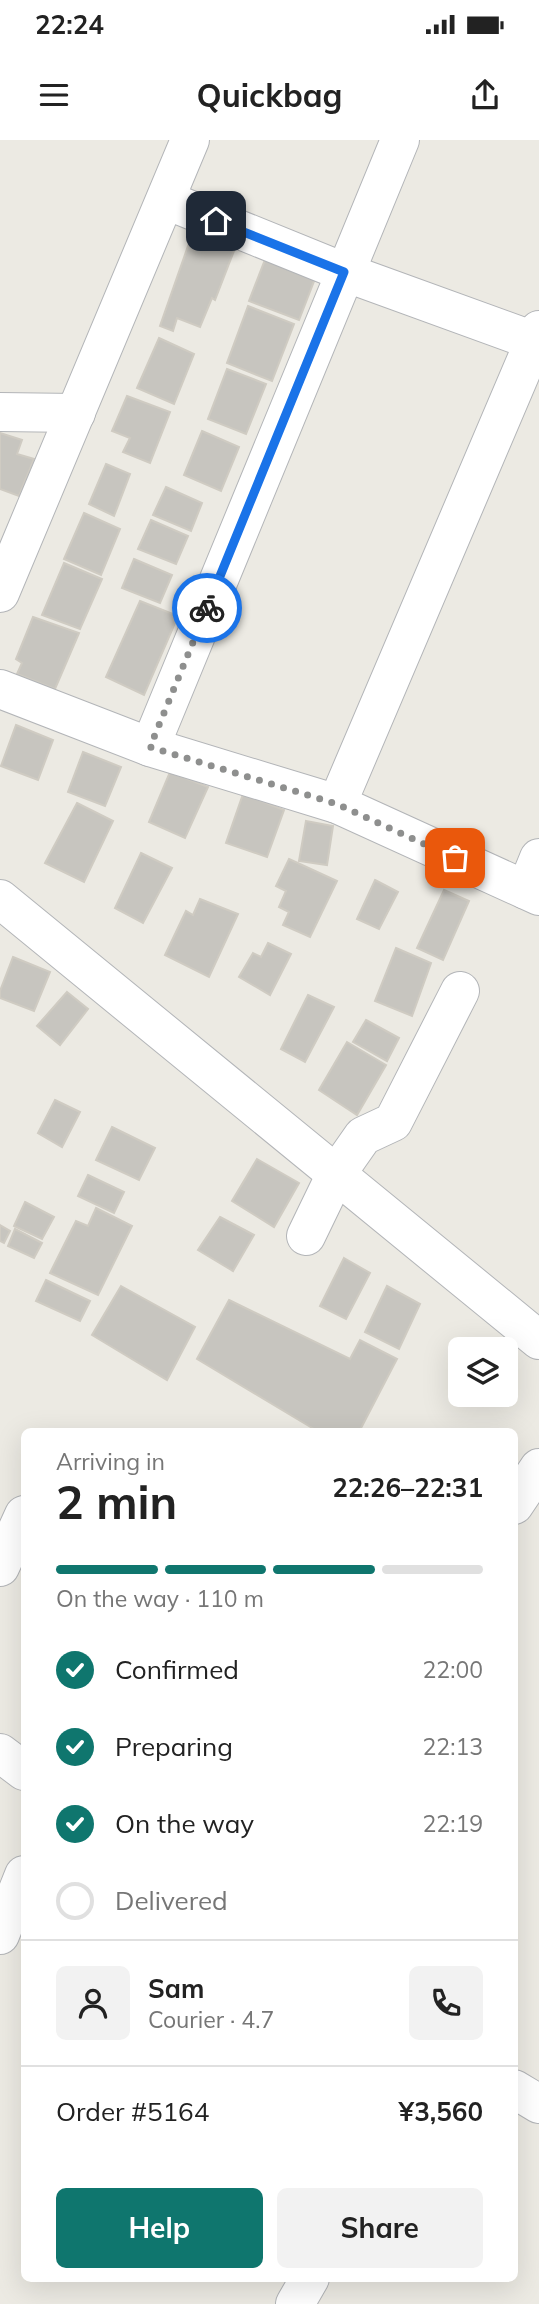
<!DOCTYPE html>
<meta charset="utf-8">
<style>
:root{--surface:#fff;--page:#f2f2f2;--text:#222;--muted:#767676;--line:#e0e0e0;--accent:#0f766e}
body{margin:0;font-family:Mulish,sans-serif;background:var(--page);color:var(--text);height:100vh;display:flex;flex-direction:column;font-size:26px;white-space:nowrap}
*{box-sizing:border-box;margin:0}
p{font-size:23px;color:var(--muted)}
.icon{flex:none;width:38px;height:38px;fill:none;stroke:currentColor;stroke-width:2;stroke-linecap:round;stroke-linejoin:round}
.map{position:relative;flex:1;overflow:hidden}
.drawer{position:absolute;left:21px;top:1288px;width:497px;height:854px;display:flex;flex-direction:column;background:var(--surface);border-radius:10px;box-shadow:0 7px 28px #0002}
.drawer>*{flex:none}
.buttons{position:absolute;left:448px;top:1197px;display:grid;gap:14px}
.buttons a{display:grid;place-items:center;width:70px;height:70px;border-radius:10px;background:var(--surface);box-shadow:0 7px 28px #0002;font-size:35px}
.pin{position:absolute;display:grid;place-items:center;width:60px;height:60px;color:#fff;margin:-30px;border-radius:14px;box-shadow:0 4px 10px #0006}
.courier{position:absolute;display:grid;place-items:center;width:70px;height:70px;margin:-35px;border:5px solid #1a73e8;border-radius:50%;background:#fff;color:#222;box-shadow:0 2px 9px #0007}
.summary em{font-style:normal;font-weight:700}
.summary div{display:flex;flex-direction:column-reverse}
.summary{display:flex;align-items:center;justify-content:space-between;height:119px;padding:0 35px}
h1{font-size:46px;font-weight:700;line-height:52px}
.bar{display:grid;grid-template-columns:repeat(4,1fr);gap:10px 7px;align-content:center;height:84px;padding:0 35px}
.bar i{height:9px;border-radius:5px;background:var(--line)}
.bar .on{background:var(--accent)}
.bar p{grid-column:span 4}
.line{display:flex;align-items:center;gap:18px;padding:0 35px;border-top:2px solid var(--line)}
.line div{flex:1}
.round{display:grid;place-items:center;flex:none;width:74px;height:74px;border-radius:10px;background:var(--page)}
ol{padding:0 35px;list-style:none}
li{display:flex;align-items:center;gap:21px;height:77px}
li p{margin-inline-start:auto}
li .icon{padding:7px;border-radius:50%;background:var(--accent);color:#fff;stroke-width:4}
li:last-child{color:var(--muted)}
li i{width:38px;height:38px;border:4px solid var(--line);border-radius:50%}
.primary-button{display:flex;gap:14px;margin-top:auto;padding:14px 35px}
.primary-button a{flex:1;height:80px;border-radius:10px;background:var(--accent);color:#fff;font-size:28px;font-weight:700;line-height:80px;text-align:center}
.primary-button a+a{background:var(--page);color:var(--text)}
.status{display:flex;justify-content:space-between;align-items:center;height:49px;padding:0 35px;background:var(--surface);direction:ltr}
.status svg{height:19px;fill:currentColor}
header{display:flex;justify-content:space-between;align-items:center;height:91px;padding:0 35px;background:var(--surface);font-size:32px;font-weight:700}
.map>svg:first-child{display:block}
.building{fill:#c7c5bf;stroke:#cfcbc2;stroke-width:2}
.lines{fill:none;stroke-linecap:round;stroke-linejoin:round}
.minor-casing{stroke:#b3b5b8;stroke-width:40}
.minor{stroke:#fff;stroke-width:38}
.done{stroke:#8e8f8e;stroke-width:7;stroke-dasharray:0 12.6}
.route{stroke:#1a73e8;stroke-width:9}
</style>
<div class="status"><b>22:24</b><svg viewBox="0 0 49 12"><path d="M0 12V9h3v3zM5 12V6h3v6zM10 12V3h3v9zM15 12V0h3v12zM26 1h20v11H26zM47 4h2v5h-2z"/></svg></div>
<header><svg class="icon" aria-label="menu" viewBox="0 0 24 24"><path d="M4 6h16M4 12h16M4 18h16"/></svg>Quickbag<svg class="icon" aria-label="share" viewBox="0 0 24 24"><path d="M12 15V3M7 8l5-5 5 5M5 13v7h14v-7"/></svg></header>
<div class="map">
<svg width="539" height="2164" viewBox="0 0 539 2164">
<rect width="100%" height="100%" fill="#eceae3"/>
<g class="building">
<polygon points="195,86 237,103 215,160 212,158 200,187 177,178 173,191 160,186"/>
<polygon points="266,117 316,136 299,180 249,161"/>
<polygon points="248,166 294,184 272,241 227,223"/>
<polygon points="159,198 194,214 174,264 137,248"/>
<polygon points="227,229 266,244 246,294 208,279"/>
<polygon points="127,256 170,272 150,323 123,312 130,298 112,291"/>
<polygon points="202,291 239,307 221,351 184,335"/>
<polygon points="0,293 22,300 17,314 34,319 19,356 0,349"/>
<polygon points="106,324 130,334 114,376 89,364"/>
<polygon points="166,347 202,363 191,391 153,375"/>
<polygon points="84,373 120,389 101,435 64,419"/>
<polygon points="151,380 188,396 176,424 138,409"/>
<polygon points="134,419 172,435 160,463 122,448"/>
<polygon points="64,423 102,439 80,489 42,475"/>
<polygon points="140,461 178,476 144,555 106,537"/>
<polygon points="33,477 79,493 55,549 17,534 22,523 16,519"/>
<polygon points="16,585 53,600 38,640 1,626"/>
<polygon points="83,612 121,627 105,666 68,652"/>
<polygon points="170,632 208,647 185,698 149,682"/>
<polygon points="243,654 284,670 267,717 226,703"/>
<polygon points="77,663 113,681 84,742 45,723"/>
<polygon points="306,681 333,686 327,725 299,721"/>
<polygon points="141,713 172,728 143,783 115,768"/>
<polygon points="289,719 337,741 310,797 283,785 289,772 279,767 286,751 276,746"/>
<polygon points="375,740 398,752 379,789 357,779"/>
<polygon points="444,750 469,761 443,820 417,808"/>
<polygon points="200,759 238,774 209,837 165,815 186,771 193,775"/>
<polygon points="268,803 291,814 270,855 239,837 253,813 261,817"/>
<polygon points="396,808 431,823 412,876 375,861"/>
<polygon points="13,817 50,832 34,871 0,858 0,851"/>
<polygon points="67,852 88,869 60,905 37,886"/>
<polygon points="308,855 334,867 305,922 281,909"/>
<polygon points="366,880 399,898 387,921 353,902"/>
<polygon points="347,902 386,925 357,975 319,950"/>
<polygon points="55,960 80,972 62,1007 38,993"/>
<polygon points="112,987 155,1008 139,1040 96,1020"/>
<polygon points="257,1019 299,1043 274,1087 232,1061"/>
<polygon points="88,1035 124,1052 114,1073 78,1056"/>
<polygon points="25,1062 54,1077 42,1099 14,1086"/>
<polygon points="96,1068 132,1086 98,1155 50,1133 76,1081 88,1086"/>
<polygon points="220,1077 254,1095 233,1131 198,1110"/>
<polygon points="0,1085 10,1091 4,1103 0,1101"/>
<polygon points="15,1089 42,1103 34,1118 8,1106"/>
<polygon points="344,1118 370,1133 346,1179 320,1166"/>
<polygon points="46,1140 90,1161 80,1181 36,1161"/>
<polygon points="121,1146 195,1187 167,1240 92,1195"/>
<polygon points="387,1146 420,1164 399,1209 365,1192"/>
<polygon points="229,1160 350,1219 360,1200 397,1219 359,1292 319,1292 197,1219"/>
</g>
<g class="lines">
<g class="minor-casing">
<g id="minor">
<polyline points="166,60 344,132 534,201"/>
<polyline points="0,272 76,273"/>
<polyline points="0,453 190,0"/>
<polyline points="0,549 150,607 337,664 539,756"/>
<polyline points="150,607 400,0"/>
<polyline points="337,664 539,190"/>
<polyline points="526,750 539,718"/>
<polyline points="0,759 539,1200"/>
<polyline points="306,1096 335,1036 363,996 393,982 460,851"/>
<polyline points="514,1365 539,1328"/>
<polyline points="0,1427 24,1375"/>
<polyline points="0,1613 24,1631"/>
<polyline points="0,1795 24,1735"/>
<polyline points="514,1949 539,1964"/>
<polyline points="295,2164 310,2138"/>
</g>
</g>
<use href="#minor" class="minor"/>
</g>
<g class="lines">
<polyline class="done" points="207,468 150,607 337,664 455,718"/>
<polyline class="route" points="207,468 344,132 216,81"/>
</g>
</svg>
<div class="buttons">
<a><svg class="icon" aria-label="layers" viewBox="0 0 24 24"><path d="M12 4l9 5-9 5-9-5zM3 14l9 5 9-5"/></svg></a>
</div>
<div class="pin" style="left:455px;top:718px;background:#ea580c"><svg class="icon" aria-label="bag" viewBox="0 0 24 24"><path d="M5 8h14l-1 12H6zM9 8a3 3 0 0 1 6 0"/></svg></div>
<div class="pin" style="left:216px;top:81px;background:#1f2937"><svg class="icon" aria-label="home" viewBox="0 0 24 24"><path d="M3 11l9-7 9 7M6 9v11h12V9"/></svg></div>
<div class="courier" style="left:207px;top:468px"><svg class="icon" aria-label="bike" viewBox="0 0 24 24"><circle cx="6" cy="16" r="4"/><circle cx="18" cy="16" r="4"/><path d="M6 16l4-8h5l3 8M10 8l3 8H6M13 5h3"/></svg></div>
<section class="drawer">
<div class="summary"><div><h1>2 min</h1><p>Arriving in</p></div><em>22:26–22:31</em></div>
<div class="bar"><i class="on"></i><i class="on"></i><i class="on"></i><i></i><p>On the way · 110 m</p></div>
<ol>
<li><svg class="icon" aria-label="check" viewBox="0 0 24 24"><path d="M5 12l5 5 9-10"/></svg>Confirmed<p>22:00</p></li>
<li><svg class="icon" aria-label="check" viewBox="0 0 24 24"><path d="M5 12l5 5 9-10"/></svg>Preparing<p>22:13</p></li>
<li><svg class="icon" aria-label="check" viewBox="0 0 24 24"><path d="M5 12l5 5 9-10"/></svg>On the way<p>22:19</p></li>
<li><i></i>Delivered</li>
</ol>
<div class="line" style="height:126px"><a class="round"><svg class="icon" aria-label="person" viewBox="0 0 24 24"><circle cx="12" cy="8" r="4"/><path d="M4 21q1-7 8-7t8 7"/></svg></a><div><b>Sam</b><p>Courier · 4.7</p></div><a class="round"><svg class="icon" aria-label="phone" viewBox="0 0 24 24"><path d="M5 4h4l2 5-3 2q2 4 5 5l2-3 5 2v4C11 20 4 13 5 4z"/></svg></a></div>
<div class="line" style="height:91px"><div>Order #5164</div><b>¥3,560</b></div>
<div class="primary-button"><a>Help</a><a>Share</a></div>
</section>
</div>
